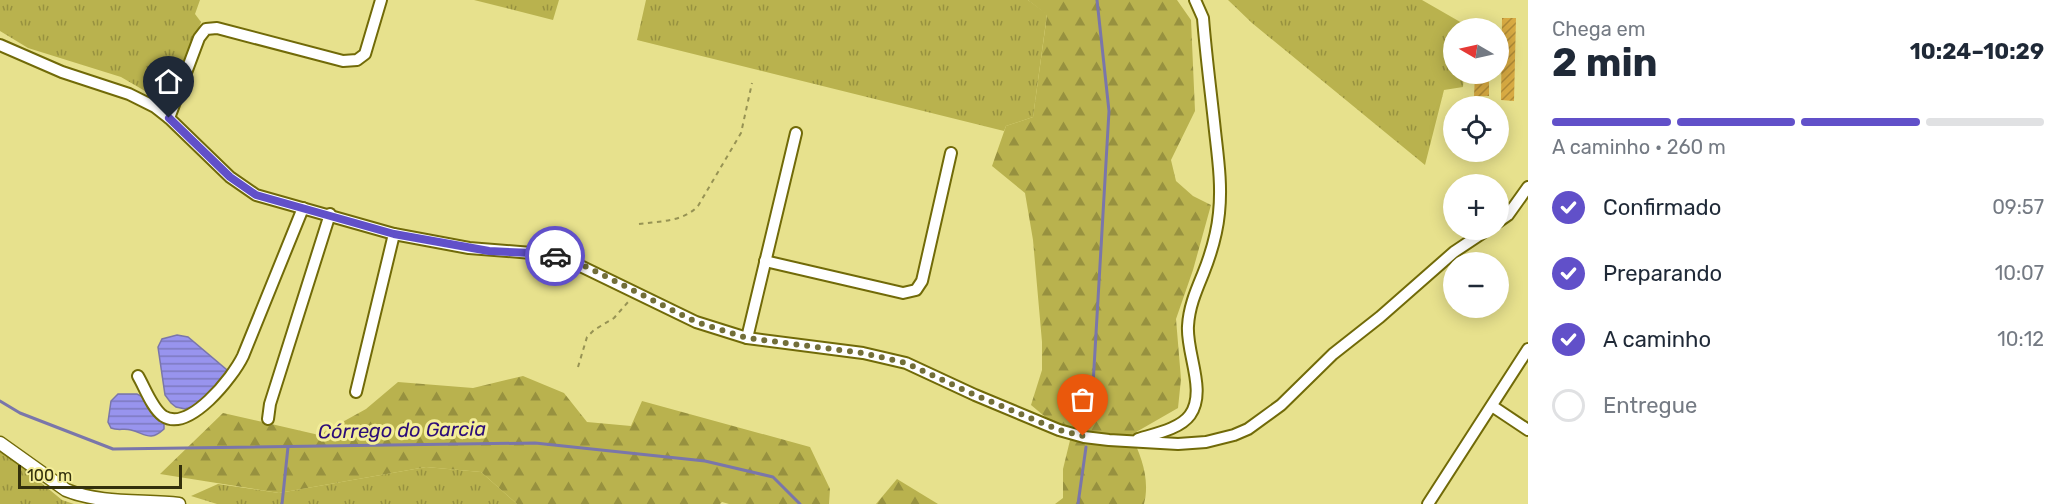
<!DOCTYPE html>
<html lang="pt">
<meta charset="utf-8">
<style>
:root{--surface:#fff;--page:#f2f2f3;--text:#1f2937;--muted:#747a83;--line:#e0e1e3;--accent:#6150c9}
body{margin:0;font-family:Rubik,sans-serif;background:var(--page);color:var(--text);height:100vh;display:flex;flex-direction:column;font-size:22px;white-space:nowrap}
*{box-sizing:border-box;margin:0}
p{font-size:20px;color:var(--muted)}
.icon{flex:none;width:33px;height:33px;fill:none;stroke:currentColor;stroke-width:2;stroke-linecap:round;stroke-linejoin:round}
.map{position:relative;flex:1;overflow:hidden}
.drawer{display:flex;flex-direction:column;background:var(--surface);width:540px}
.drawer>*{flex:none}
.needle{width:39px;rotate:279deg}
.controls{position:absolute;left:1443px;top:18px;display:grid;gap:12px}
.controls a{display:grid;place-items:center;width:66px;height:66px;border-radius:50%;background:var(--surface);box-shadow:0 3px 15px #0003;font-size:30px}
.scale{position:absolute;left:18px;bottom:15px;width:164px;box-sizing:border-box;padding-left:6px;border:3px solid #33300c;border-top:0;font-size:16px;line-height:21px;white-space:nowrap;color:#33300c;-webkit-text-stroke:4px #f4ee99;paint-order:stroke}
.pin{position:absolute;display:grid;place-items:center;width:51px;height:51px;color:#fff;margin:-62px -26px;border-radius:50% 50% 50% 0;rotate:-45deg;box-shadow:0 0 6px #0007}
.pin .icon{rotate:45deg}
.courier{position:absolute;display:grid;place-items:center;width:60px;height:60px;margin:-30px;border:4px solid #6150c9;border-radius:50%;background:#fff;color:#222;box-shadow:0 2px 8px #0007}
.head em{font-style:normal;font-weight:700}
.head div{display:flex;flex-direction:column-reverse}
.head{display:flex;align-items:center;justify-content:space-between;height:102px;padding:0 24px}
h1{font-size:39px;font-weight:700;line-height:45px}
.bar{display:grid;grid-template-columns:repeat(4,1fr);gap:9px 6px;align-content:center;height:72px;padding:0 24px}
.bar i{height:8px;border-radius:4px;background:var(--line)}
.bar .selected{background:var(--accent)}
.bar p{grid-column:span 4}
ol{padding:0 24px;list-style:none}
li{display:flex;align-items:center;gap:18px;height:66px}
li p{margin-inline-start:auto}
li .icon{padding:6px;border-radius:50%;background:var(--accent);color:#fff;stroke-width:4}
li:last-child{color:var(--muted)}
li i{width:33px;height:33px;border:3px solid var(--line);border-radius:50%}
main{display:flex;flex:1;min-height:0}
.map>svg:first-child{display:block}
.grass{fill:url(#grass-tufts)}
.forest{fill:url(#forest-firs)}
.water{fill:url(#water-rules);stroke:#7a76aa;stroke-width:1.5}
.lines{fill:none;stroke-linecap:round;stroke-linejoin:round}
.stream{stroke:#7a76aa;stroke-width:3}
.building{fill:url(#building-hatch)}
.minor-casing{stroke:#716a08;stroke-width:14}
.tertiary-casing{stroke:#716a08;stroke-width:15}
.path{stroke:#979354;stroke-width:2;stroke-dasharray:4.5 4.5;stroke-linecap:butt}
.minor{stroke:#fff;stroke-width:10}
.tertiary{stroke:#fff;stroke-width:12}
.done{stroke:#726e39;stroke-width:6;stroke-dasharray:0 10.8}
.route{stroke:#6150c9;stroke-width:8}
.labels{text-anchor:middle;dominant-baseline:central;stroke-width:6;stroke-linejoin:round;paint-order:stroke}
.water-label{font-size:20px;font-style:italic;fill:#2d0d79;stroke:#f4ee99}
</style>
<main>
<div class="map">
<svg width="1528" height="504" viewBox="0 0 1528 504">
<defs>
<pattern id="grass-tufts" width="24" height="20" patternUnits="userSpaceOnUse" patternTransform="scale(1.5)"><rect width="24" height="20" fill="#b9b24e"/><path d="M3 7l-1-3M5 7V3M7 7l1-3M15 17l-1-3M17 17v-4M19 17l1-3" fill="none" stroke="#97913f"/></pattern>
<pattern id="forest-firs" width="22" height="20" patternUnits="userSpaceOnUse" patternTransform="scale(1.5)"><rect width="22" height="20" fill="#b9b24e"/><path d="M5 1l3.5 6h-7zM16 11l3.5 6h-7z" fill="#97913f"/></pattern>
<pattern id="water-rules" width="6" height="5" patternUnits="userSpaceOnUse" patternTransform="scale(1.5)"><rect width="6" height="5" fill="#9894ee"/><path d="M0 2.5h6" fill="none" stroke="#7d79bf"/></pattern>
<pattern id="building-hatch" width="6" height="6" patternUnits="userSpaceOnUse" patternTransform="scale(1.5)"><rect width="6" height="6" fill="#d8aa42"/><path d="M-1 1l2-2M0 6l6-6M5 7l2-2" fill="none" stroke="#b08b36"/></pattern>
</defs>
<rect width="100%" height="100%" fill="#e7e18d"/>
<g class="grass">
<polygon points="0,0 200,0 195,14 201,22 169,105 121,77 28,48 0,31"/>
<polygon points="474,0 559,0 553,20"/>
<polygon points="646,0 1028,0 1047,14 1033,117 1006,126 1004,131 637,40"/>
<polygon points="1228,0 1422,0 1469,27 1454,28 1454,74 1464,74 1463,87 1444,90 1425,165 1252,23"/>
<polygon points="0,449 62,500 74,504 0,504"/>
<polygon points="426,467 481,472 517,504 217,504 191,496 218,484 279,493"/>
</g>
<g class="forest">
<path d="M1028 0H1177L1191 20 1195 111 1171 160 1176 181 1193 196 1211 205 1193 270 1176 319 1181 379 1178 408 1131 435C1142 457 1150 480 1144 504H1055L1063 498V469L1073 428 1049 420 1031 405 1042 370V342L1033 240 1025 193 992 166 1006 126 1033 117 1047 15Z"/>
<polygon points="523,376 564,393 587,422 631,426 642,401 810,447 830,489 829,504 729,504 722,502 720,504 517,504 481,472 426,467 279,493 160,474 223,413 319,435 366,409 398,382 473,388"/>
<polygon points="897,479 938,504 876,504"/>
</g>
<g class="water">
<polygon points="177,335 188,337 227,370 228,374 212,392 194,406 185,409 176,407 171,403 165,395 158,347 162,339"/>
<path d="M118 394H137L143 397 164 420V429C150 442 146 434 131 430 124 428 118 431 111 428L108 422 111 401Z"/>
</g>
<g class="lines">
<g class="stream">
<polyline points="0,401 20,413 113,449 535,443 705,461 773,477 800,504"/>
<polyline points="1089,427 1092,402 1109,111 1097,0"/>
<polyline points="282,504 288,447"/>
<polyline points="1078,504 1086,447"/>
</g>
</g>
<g class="building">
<polygon points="1502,18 1516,18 1514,101 1501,100"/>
<polygon points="1475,74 1489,74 1489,96 1474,96"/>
</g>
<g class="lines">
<g class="minor-casing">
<g id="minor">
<polyline points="0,45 62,72 129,94 155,107 169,118 230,177 256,195 394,234 469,248 532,253 568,260 696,322 747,338 863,353 906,363 975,395 1059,430 1084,437 1109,440 1178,444 1206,442 1234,435 1248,429 1281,405 1333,354 1380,317 1454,252 1487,230"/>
<polyline points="169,118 199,38 206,29 217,28 343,61 357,60 365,54 381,0"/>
<polyline points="1498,222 1508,215 1528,187"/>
<polyline points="765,261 903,293 916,290 922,281 951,153"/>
<polyline points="747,338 796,133"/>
<path d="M138 376C145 388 152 408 163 416 189 433 233 377 243 356L303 208"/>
<polyline points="356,392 394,234"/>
<polyline points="1492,406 1528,430"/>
<polyline points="268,419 270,404 330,214"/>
<path d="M1138 439C1154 434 1180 429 1190 415 1207 391 1186 353 1188 326 1189 307 1196 291 1203 274 1211 254 1217 234 1219 213 1222 185 1218 158 1215 131 1211 93 1206 56 1203 18L1195 0"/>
<polyline points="1428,504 1528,349"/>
</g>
</g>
<g class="tertiary-casing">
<path id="tertiary" d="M0 443 66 490C100 504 143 500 179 504"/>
</g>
<g class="path">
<path d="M639 224C660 221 683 222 698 206L741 133 752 83"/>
<polyline points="578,367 587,337 594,330 614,318 629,301"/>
</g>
<use href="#minor" class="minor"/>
<use href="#tertiary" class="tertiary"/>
</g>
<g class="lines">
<polyline class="done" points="555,256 587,267 696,322 747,338 863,353 906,363 975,395 1059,430 1083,436"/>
<polyline class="route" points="169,118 230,177 256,195 394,234 489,251 532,253 555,256"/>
</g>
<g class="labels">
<g class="water-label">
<text transform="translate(402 430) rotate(-1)">Córrego do Garcia</text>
</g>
</g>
</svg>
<div class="controls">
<a><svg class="needle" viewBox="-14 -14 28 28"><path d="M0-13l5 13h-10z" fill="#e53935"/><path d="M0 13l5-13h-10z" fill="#747a83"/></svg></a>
<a><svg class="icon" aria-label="locate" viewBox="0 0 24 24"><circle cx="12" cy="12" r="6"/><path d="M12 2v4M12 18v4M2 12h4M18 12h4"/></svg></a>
<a>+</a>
<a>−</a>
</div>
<div class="scale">100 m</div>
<div class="pin" style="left:1083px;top:436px;background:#ea580c"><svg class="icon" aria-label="bag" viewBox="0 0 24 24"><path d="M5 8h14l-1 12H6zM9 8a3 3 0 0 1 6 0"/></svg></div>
<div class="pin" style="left:169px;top:118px;background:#1f2937"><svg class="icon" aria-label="home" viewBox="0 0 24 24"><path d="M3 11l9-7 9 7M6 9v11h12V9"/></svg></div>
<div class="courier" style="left:555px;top:256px"><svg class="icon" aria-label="car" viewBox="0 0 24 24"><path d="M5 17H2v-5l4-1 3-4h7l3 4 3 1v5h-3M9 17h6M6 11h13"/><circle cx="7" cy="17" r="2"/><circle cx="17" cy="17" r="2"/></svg></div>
</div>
<section class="drawer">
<div class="head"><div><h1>2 min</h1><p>Chega em</p></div><em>10:24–10:29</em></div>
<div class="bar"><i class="selected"></i><i class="selected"></i><i class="selected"></i><i></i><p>A caminho · 260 m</p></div>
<ol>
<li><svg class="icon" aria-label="check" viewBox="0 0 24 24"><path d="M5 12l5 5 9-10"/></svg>Confirmado<p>09:57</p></li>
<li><svg class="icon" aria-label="check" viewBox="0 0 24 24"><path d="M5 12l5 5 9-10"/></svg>Preparando<p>10:07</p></li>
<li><svg class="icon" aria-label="check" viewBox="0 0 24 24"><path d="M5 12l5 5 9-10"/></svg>A caminho<p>10:12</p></li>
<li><i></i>Entregue</li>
</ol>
</section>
</main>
